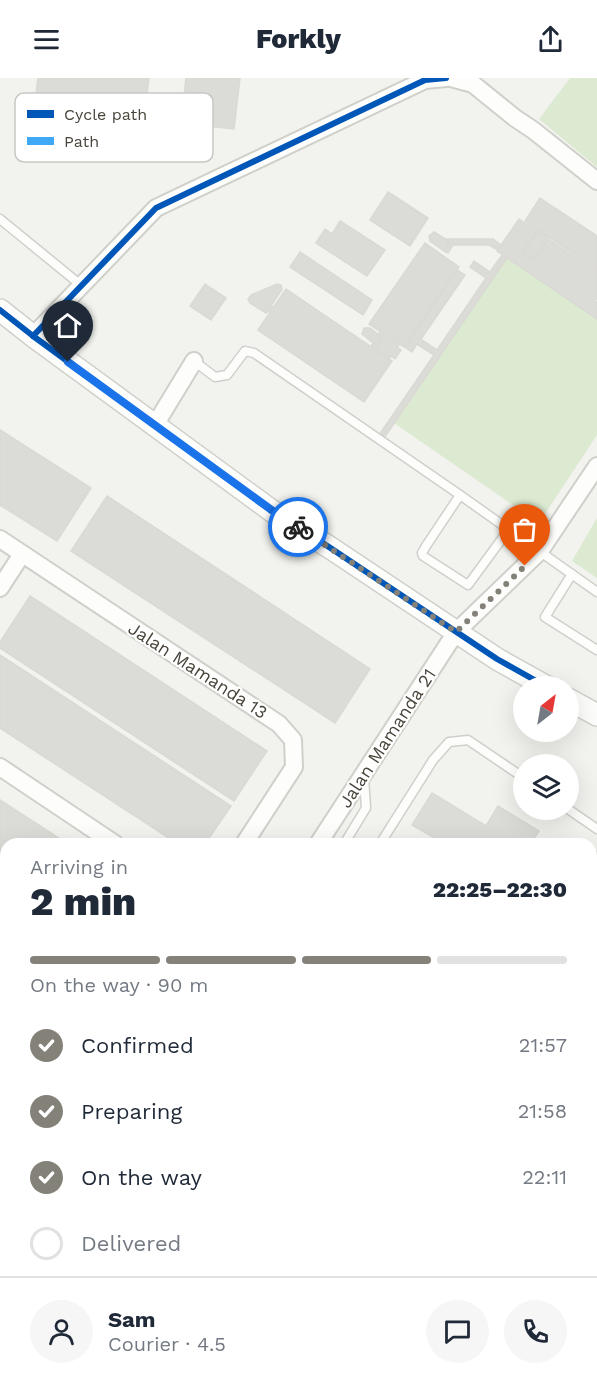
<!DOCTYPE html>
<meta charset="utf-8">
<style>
:root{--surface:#fff;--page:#f6f6f7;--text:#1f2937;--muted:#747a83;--line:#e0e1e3;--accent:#848179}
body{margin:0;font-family:"Work Sans",sans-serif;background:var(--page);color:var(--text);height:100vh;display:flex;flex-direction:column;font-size:22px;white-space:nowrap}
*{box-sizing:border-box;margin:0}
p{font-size:20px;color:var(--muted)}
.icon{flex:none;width:33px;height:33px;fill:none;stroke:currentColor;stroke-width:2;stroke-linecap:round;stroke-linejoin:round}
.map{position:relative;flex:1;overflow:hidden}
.panel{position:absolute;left:0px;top:760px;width:597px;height:560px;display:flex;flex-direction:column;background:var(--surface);border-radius:18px 18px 0 0;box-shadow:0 6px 24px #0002}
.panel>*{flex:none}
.needle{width:39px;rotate:31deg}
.controls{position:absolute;left:513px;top:598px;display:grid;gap:12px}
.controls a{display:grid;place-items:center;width:66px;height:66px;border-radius:50%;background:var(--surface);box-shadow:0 6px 24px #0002;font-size:30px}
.pin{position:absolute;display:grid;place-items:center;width:51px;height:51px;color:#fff;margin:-62px -26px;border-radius:50% 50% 50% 0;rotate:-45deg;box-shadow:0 0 6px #0007}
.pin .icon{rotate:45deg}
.courier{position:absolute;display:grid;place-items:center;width:60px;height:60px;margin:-30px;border:4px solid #1a73e8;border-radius:50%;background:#fff;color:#222;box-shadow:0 2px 8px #0007}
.overview em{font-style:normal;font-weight:800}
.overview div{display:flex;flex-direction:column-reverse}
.overview{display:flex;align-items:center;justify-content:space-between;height:102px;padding:0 30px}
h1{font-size:39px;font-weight:800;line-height:45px}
.bar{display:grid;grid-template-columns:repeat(4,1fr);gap:9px 6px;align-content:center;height:72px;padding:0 30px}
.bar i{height:8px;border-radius:4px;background:var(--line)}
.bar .current{background:var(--accent)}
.bar p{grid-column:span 4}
.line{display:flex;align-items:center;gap:15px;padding:0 30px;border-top:2px solid var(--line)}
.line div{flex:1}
.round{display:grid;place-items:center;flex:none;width:63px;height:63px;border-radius:32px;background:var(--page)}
ol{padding:0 30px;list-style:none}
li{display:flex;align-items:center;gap:18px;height:66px}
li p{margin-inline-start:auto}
li .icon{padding:6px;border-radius:50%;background:var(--accent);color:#fff;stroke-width:4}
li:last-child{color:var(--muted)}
li i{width:33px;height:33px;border:3px solid var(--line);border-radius:50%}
header{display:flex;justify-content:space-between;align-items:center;height:78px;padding:0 30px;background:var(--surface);font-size:27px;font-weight:800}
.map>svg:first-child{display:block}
.green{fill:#dcead1}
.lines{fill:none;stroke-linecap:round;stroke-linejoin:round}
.stream{stroke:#c4d5ea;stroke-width:6}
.building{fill:#dbdbd7;stroke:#dad9d4;stroke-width:1.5}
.service-casing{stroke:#d0d0cb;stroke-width:11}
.minor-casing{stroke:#d0d0cb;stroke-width:20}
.tertiary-casing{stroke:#d0d0cb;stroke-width:24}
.service{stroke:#fdfdfc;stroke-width:8}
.minor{stroke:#fdfdfc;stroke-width:16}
.tertiary{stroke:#fdfdfc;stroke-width:21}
.quiet{stroke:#3fa9f5;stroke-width:4.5;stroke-dasharray:9 4.5;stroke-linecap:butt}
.cycleway-casing{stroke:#fff;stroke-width:10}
.cycleway{stroke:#0057b8;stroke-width:6}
.done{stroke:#848179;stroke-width:6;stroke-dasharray:0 10.8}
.route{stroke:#1a73e8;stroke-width:8}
.labels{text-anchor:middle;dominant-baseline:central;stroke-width:4.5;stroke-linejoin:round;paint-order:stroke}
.street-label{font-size:18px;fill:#48443a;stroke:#fff}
.key{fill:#fff;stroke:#c8c7c4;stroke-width:1.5}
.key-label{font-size:16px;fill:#48443a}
</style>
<header><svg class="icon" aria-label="menu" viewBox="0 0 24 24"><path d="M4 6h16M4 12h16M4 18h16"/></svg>Forkly<svg class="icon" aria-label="share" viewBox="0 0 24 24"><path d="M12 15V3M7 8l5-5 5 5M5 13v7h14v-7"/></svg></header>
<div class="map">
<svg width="597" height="1319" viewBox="0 0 597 1319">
<rect width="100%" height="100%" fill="#f2f2ee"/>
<g class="green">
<polygon points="570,0 597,0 597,89 539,41"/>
<polygon points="507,180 597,241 597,357 539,445 394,345"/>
<polygon points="597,440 597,500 572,483"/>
</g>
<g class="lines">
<g class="stream">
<polyline points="591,943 597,945"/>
<polyline points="0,1206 6,1203"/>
</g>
</g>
<g class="building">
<polygon points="38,0 149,0 138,78 87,70 90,47 33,40"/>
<polygon points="186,0 240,0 234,51 181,45"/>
<polygon points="388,114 428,140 410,168 370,142"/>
<polygon points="540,120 597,158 597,192 525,143"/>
<polygon points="519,141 537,153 523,174 534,181 548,161 597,194 597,220 595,223 597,224 597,241 497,173"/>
<polygon points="340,143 385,172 367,198 316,165 325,151 332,156"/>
<polygon points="538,152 549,159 534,181 523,174"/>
<polygon points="434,154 450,164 444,173 430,163 429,158"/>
<polygon points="446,161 493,161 501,167 498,172 489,167 453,167 448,175 444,173 450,164"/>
<polygon points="425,165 459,189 404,269 369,246"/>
<polygon points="300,174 372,222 363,237 290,189"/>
<polygon points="502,177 507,180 384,360 379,357 434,277 417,266 412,274 405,269 457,192 465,197 421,261 437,272 486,200 470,189 474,183 490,194"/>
<polygon points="205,206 226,220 211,242 190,228"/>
<polygon points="277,206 281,207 282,211 271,228 274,229 270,235 268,233 266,235 250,225 248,221 251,217"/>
<polygon points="286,211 392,283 364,324 258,252"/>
<polygon points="364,250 370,250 383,260 377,268 362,256"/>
<polygon points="381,253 400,266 397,269 401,272 395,281 391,278 389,281 371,268 373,265 377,268 383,260 379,256"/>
<polygon points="0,352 91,410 57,463 0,427"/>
<polygon points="107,418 370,591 335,645 71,473"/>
<polygon points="30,518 267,673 234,723 0,570 0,564"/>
<polygon points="0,577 231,728 205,766 178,766 0,650"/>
<polygon points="432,715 486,748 498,728 539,753 531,766 445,766 412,747"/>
<polygon points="0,722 68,766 6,766 6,810 0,806"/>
<polygon points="591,770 597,774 597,851 592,848 591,850"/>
<polygon points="591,1107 597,1118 596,1210 591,1200"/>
<polygon points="591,1246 597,1257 597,1319 578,1319 575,1314 591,1314"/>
<polygon points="6,1262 6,1314 95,1314 86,1319 0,1319 0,1266"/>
<polygon points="142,1314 186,1314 188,1319 145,1319"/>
<polygon points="342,1314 410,1314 413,1319 345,1319"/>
<polygon points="431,1314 492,1314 495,1319 434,1319"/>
</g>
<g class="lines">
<g class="service-casing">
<g id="service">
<polyline points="0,141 82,208"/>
<polyline points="194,283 215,299 227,297 245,273 254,275 460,417 597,514"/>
<polyline points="460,417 426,468 422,475 423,478 468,507 509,451"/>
<polyline points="572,496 545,539 597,572"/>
<polyline points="568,731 597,751"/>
<polyline points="344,766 366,730 364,700"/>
<polyline points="380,766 433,682 449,664 468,662 524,700"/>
<polyline points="591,876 597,876"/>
<polyline points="591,908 597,909"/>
<polyline points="0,1108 6,1111"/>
<polyline points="591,1227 597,1224"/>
<polyline points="0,1254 6,1251"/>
<polyline points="213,1314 216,1319"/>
<polyline points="187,1319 196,1314"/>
</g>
</g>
<g class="minor-casing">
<g id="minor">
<polyline points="451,0 473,6 515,40 533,52 597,103"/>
<polyline points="33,258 156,130 425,2 446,0"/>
<polyline points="155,347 194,283"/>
<polyline points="0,461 279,646 293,662 294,689 244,766"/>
<polyline points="0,510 22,476"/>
<polyline points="0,689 115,766"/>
<polyline points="318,766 456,554 540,473 597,388"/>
<polyline points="591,1059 595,1061 597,1065"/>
<polyline points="259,1314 262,1319"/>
<polyline points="300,1314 303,1319"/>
<polyline points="541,1314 544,1319"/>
</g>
</g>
<g class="tertiary-casing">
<g id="tertiary">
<polyline points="0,232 33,258 272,433 329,469 497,581 547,609"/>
<polyline points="568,621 597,637"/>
<polyline points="0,838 6,842"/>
</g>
</g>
<use href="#service" class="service"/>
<use href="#minor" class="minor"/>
<use href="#tertiary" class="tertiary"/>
<g class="quiet">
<polyline points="591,1226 597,1238"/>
<polyline points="415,1314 418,1319"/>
</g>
<g class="cycleway-casing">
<g id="cycleway">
<polyline points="0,232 33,258 272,433 329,469 497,581 547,609"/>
<polyline points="33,258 156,130 425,2 446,0"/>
</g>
</g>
<use href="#cycleway" class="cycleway"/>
</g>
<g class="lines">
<polyline class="done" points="298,449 456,554 525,488"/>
<polyline class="route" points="68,284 273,433 298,449"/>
</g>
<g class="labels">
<g class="street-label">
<text transform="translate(198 592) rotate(33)">Jalan Mamanda 13</text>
<text transform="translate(387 660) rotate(-57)">Jalan Mamanda 21</text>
</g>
</g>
<rect x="15" y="15" width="198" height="69" rx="9" class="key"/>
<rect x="27" y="32" width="27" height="8" fill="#0057b8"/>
<rect x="27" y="59" width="27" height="8" fill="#3fa9f5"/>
<g class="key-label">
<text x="64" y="42">Cycle path</text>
<text x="64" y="69">Path</text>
</g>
</svg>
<div class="controls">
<a><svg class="needle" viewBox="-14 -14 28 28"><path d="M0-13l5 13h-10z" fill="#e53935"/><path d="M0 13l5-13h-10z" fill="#747a83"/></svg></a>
<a><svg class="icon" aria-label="layers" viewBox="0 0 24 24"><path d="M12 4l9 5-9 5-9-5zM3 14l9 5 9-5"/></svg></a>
</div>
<div class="pin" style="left:525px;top:488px;background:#ea580c"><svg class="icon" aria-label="bag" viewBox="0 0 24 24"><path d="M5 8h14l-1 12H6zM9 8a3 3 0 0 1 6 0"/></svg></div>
<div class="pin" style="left:68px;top:284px;background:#1f2937"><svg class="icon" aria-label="home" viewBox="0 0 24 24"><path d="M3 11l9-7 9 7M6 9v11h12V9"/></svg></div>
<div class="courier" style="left:298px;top:449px"><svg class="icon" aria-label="bike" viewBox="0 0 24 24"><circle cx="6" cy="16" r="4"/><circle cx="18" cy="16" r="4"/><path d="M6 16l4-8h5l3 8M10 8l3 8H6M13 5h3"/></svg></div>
<section class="panel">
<div class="overview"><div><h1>2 min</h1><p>Arriving in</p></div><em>22:25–22:30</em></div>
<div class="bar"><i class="current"></i><i class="current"></i><i class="current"></i><i></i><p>On the way · 90 m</p></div>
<ol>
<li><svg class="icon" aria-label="check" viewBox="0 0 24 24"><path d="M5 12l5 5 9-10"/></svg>Confirmed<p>21:57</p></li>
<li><svg class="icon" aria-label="check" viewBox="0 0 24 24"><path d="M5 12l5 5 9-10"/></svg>Preparing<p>21:58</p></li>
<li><svg class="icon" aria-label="check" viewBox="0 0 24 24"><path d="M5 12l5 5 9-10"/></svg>On the way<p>22:11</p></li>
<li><i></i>Delivered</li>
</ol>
<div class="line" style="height:108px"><a class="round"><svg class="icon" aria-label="person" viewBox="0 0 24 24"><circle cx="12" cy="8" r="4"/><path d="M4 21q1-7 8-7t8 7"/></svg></a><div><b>Sam</b><p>Courier · 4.5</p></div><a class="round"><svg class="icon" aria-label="chat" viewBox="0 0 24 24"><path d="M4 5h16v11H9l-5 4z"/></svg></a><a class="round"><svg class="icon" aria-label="phone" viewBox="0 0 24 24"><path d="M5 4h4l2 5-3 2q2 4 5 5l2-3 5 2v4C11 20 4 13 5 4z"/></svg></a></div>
</section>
</div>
